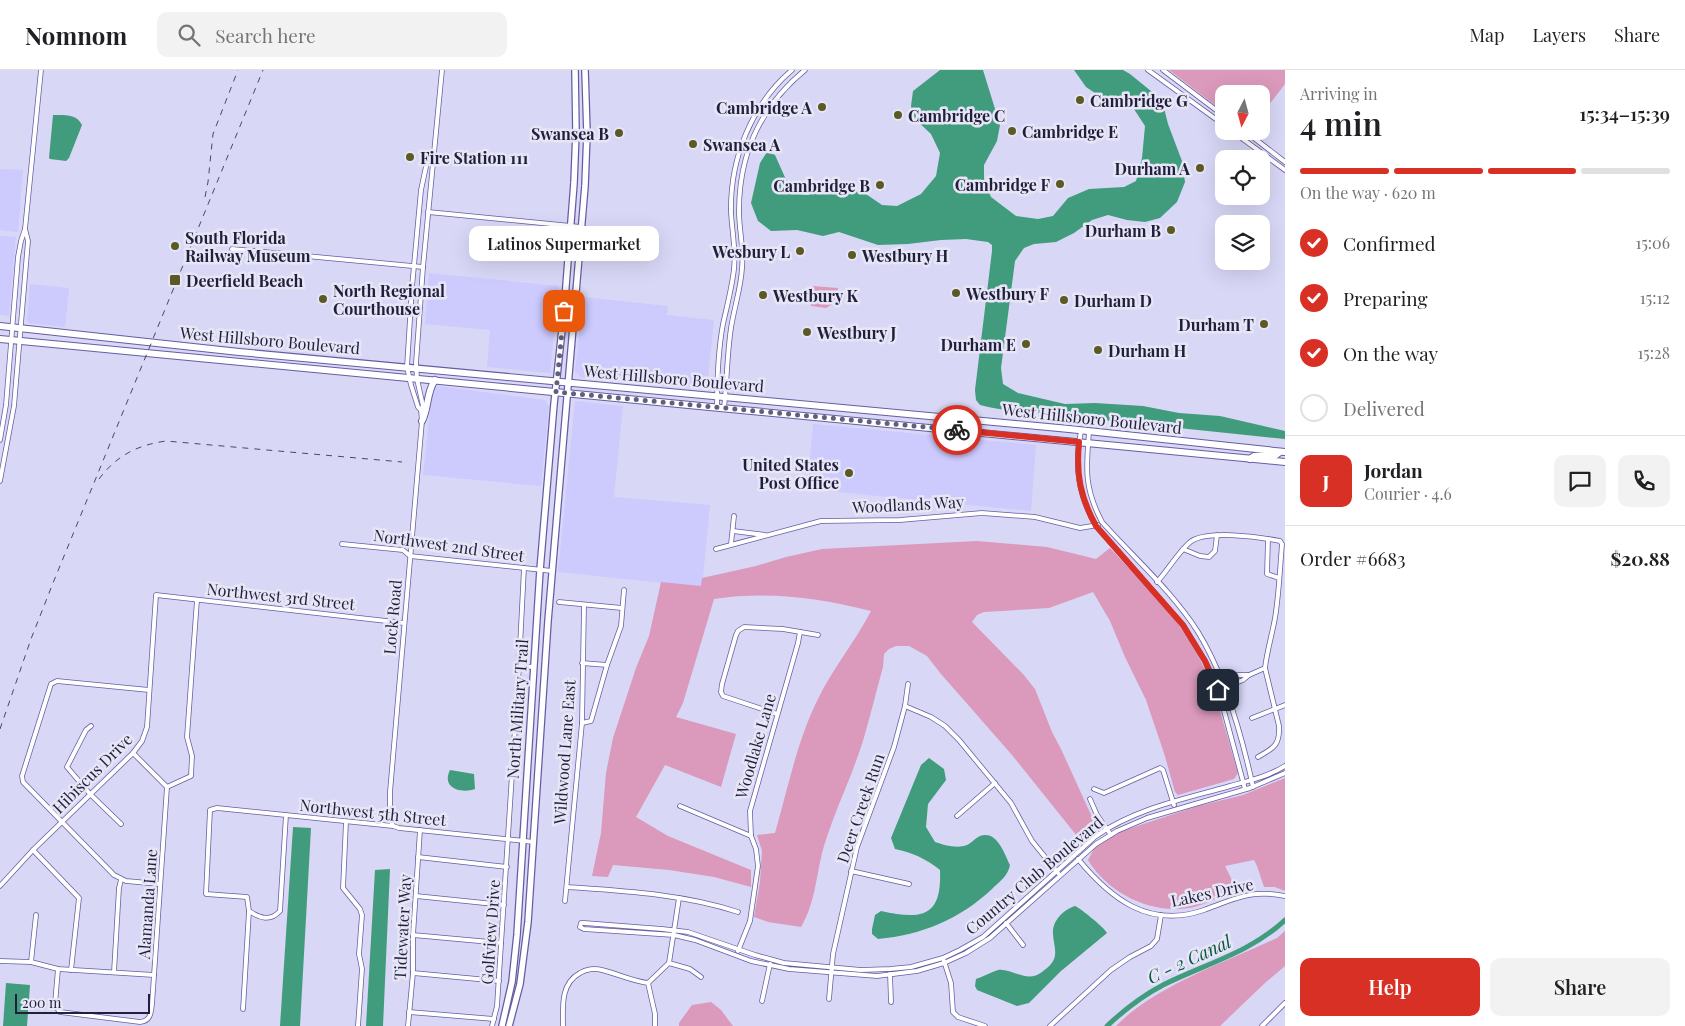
<!DOCTYPE html>
<meta charset="utf-8">
<style>
:root{--surface:#fff;--page:#f2f2f2;--text:#202124;--muted:#757577;--line:#e0e0e0;--accent:#d93025}
body{margin:0;font-family:"Playfair Display",serif;background:var(--page);color:var(--text);height:100vh;display:flex;flex-direction:column;font-size:19px;white-space:nowrap}
*{box-sizing:border-box;margin:0}
p{font-size:16px;color:var(--muted)}
.icon{flex:none;width:28px;height:28px;fill:none;stroke:currentColor;stroke-width:2;stroke-linecap:round;stroke-linejoin:round}
.map{position:relative;flex:1;overflow:hidden}
.details{display:flex;flex-direction:column;background:var(--surface);width:400px}
.details>*{flex:none}
.needle{width:32px;rotate:186deg}
.tools{position:absolute;left:1215px;top:15px;display:grid;gap:10px}
.tools a{display:grid;place-items:center;width:55px;height:55px;border-radius:10px;background:var(--surface);box-shadow:0 5px 20px #0002;font-size:25px}
.scale{position:absolute;left:15px;bottom:12px;width:135px;box-sizing:border-box;padding-left:5px;border:2px solid #221f3c;border-top:0;font-size:14px;line-height:18px;white-space:nowrap;color:#221f3c;-webkit-text-stroke:4px #e6e6f6;paint-order:stroke}
.pin{position:absolute;display:grid;place-items:center;width:42px;height:42px;color:#fff;margin:-21px;border-radius:10px;box-shadow:0 2px 8px #0006}
.courier{position:absolute;display:grid;place-items:center;width:50px;height:50px;margin:-25px;border:4px solid #d93025;border-radius:50%;background:#fff;color:#222;box-shadow:0 1px 6px #0007}
.bubble{position:absolute;height:35px;border-radius:10px;background:var(--surface);box-shadow:0 5px 20px #0002;font-size:16px;font-weight:600;line-height:35px;text-align:center}
.head em{font-style:normal;font-weight:600}
.head div{display:flex;flex-direction:column-reverse}
.head{display:flex;align-items:center;justify-content:space-between;height:85px;padding:0 15px}
h1{font-size:32px;font-weight:600;line-height:38px}
.bar{display:grid;grid-template-columns:repeat(4,1fr);gap:8px 5px;align-content:center;height:60px;padding:0 15px}
.bar i{height:6px;border-radius:4px;background:var(--line)}
.bar .on{background:var(--accent)}
.bar p{grid-column:span 4}
.line{display:flex;align-items:center;gap:12px;padding:0 15px;border-top:1px solid var(--line)}
.line div{flex:1}
.round{display:grid;place-items:center;flex:none;width:52px;height:52px;border-radius:10px;background:var(--page)}
ol{padding:0 15px;list-style:none}
li{display:flex;align-items:center;gap:15px;height:55px}
li p{margin-inline-start:auto}
li .icon{padding:5px;border-radius:50%;background:var(--accent);color:#fff;stroke-width:4}
li:last-child{color:var(--muted)}
li i{width:28px;height:28px;border:2px solid var(--line);border-radius:50%}
.action{display:flex;gap:10px;margin-top:auto;padding:10px 15px}
.action a{flex:1;height:58px;border-radius:10px;background:var(--accent);color:#fff;font-size:20px;font-weight:600;line-height:58px;text-align:center}
.action a+a{background:var(--page);color:var(--text)}
header{display:flex;align-items:center;gap:30px;box-sizing:border-box;height:70px;padding:0 25px;background:var(--surface);border-bottom:1px solid var(--line)}
header strong{font-size:24px}
nav{display:flex;gap:28px;margin-inline-start:auto;font-size:18px}
.search{width:350px;height:45px;background:var(--page);display:flex;align-items:center;gap:12px;box-sizing:border-box;padding:0 18px;border-radius:10px;color:var(--muted);font-size:19px}
main{display:flex;flex:1;min-height:0}
.map>svg:first-child{display:block}
.built{fill:#cdcafe}
.green{fill:#db99bb}
.water{fill:#409c7c}
.lines{fill:none;stroke-linecap:round;stroke-linejoin:round}
.canal{stroke:#409c7c;stroke-width:5}
.street-casing{stroke:#655da3;stroke-width:5.5}
.secondary-casing{stroke:#655da3;stroke-width:8}
.primary-casing{stroke:#655da3;stroke-width:8}
.street{stroke:#fff;stroke-width:4}
.secondary{stroke:#fff;stroke-width:5.5}
.primary{stroke:#fff;stroke-width:6}
.rail{stroke:#494764;stroke-width:1;stroke-dasharray:6 6;stroke-linecap:butt}
.done{stroke:#625f7d;stroke-width:5;stroke-dasharray:0 9}
.route{stroke:#d93025;stroke-width:6}
.poi-dot{fill:#5b5926;stroke:#e6e6f6;stroke-width:2}
.labels{text-anchor:middle;dominant-baseline:central;stroke-width:5;stroke-linejoin:round;paint-order:stroke}
.poi-label{font-size:16px;font-weight:bold;fill:#221f3c;stroke:#e6e6f6;text-anchor:start}
.street-label{font-size:16px;fill:#221f3c;stroke:#e6e6f6}
.water-label{font-size:18px;font-style:italic;fill:#08553f;stroke:#e6e6f6}
</style>
<header>
<strong>Nomnom</strong>
<div class="search"><svg class="icon" aria-label="search" viewBox="0 0 24 24"><circle cx="10" cy="10" r="6"/><path d="M15 15l6 6"/></svg>Search here</div>
<nav><a>Map</a><a>Layers</a><a>Share</a></nav>
</header>
<main>
<div class="map">
<svg width="1285" height="956" viewBox="0 0 1285 956">
<rect width="100%" height="100%" fill="#d8d7f6"/>
<g class="built">
<polygon points="0,99 23,100 18,162 0,160"/>
<polygon points="0,166 16,167 9,246 0,245"/>
<polygon points="429,203 559,216 550,303 487,297 490,260 425,254"/>
<polygon points="30,214 69,218 65,257 29,253 27,250"/>
<polygon points="583,227 668,236 667,245 714,250 707,317 657,315 581,307 575,301"/>
<polygon points="437,316 545,330 549,336 541,416 423,405 432,322"/>
<polygon points="575,331 623,336 614,427 710,435 702,517 558,502"/>
<polygon points="813,354 1036,375 1031,441 807,419"/>
</g>
<g class="green">
<polygon points="1169,0 1285,0 1285,14 1261,45 1261,24 1224,24 1224,42"/>
<polygon points="812,216 838,218 836,232 826,238 811,236"/>
<path d="M977 471 1047 477 1096 489 1110 478C1134 504 1161 529 1181 558 1212 600 1223 653 1238 703L1234 709 1178 725 1175 722 1164 683 1146 630 1125 587 1110 551 1093 522 1049 538 984 542 977 545 972 552 1023 604 1035 619 1052 662 1061 679 1097 758 1081 771 1012 685 941 604 927 586 909 576H896L889 579 884 584 883 597C876 622 870 647 863 671 852 706 835 740 824 776 816 803 816 832 801 857L768 852 754 847 760 812 762 781 757 765 775 763C788 718 797 671 818 629 833 598 855 572 871 541 819 528 767 521 714 529L683 633 676 647 736 664 721 717 665 695 636 747 668 766 751 800V817L714 807 669 800 613 795 608 807 592 806 601 763 606 703 613 668 636 598 649 566 661 512 701 516 702 508 756 496 786 487 822 479Z"/>
<path d="M1285 708V821L1275 817H1264L1257 796 1254 790 1225 796 1231 808 1234 822C1220 825 1208 834 1194 837 1155 846 1109 825 1088 790L1094 779 1107 768 1122 761 1198 736 1243 725Z"/>
<path d="M1285 861V896L1266 912 1220 956H1116C1155 916 1226 892 1277 868Z"/>
<polygon points="711,932 721,940 733,956 679,956 679,953 692,935"/>
</g>
<g class="water">
<path d="M940 0H983L1000 55 997 71 984 95V109L991 127 1016 146 1038 149 1053 146 1068 128 1089 119 1124 117 1136 111 1142 88 1145 56 1132 36 1107 31 1086 17 1074 0H1123L1130 4 1162 30 1168 54 1182 91 1185 112 1177 132 1160 148 1145 152 1127 150 1108 145 1092 150 1074 163 1056 172 1034 174 1024 178 1015 191 1001 298 1003 314 1018 323 1065 334 1095 333 1143 336 1179 343 1220 346 1285 361V369L1074 347C1043 340 1011 344 980 335L976 330 975 320 992 181V175L988 172 966 169 941 170 908 174 878 175 839 162 823 166 797 160 771 161 758 151 751 133 760 93 767 82 775 85 792 123 806 125 841 120 863 122 882 135 897 136 921 124 936 106 940 83 931 64 915 49 911 36 913 21Z"/>
<path d="M53 45C65 45 77 44 82 55L69 88 66 91 50 89 49 88Z"/>
<path d="M929 688 944 699 946 710 928 734 926 757 935 772C944 775 957 779 967 775 972 773 975 768 980 766 997 760 1004 783 1010 795 1008 806 1000 811 992 819 960 849 922 865 878 869L872 864V859L875 845 881 841C922 850 942 847 940 800 925 788 913 783 895 779L891 768 921 695Z"/>
<path d="M450 700 474 704 475 719C461 724 441 718 450 700Z"/>
<polygon points="293,757 311,758 300,956 280,956"/>
<polygon points="390,799 383,956 366,956 375,800"/>
<path d="M1075 836C1080 838 1105 858 1107 863L1061 901 1029 933 1017 936 977 920 975 916 976 909C983 907 991 902 998 900 1012 898 1027 914 1042 902 1046 899 1051 895 1053 891 1058 883 1053 872 1053 864 1052 851 1063 840 1075 836Z"/>
<polygon points="6,913 30,915 27,956 3,956"/>
</g>
<g class="lines">
<path class="canal" d="M1107 956C1124 940 1142 926 1163 915 1205 894 1250 883 1285 850"/>
<g class="street-casing">
<g id="street">
<polyline points="1148,0 1224,55"/>
<polyline points="1163,0 1224,46"/>
<polyline points="1232,61 1285,100"/>
<polyline points="1245,61 1285,92"/>
<polyline points="428,142 581,157"/>
<polyline points="232,179 423,197"/>
<path d="M717 338C717 311 718 281 723 254 727 236 732 217 734 199 736 180 732 161 731 142 730 89 751 35 792 0"/>
<path d="M724 338C727 312 727 284 731 258 734 238 741 218 742 198 744 179 739 160 739 141 739 84 761 36 805 0"/>
<polyline points="421,340 418,337 411,315 407,297 412,217 421,120 427,92 433,82"/>
<path d="M1081 361C1074 397 1078 424 1096 456L1183 555 1205 591 1219 622 1245 719"/>
<path d="M1089 362C1086 399 1084 418 1102 452 1134 488 1172 521 1198 562 1225 606 1242 666 1253 717"/>
<polyline points="0,370 6,335 18,187 21,171 25,159 41,0"/>
<polyline points="0,411 14,336 28,171 25,159"/>
<polyline points="733,461 765,465"/>
<polyline points="1268,469 1267,504 1279,508"/>
<polyline points="342,474 403,480 410,486 552,501"/>
<polyline points="731,474 734,446"/>
<polyline points="716,479 821,451 900,450 982,443 1035,447 1080,458 1098,455"/>
<polyline points="1183,479 1200,486 1209,487 1215,481 1217,465"/>
<path d="M1157 512C1168 500 1177 484 1189 473 1204 459 1260 467 1280 471L1282 474C1280 498 1279 524 1275 548 1272 565 1267 581 1265 598"/>
<polyline points="559,532 622,538"/>
<polyline points="582,593 607,595"/>
<polyline points="519,596 534,597"/>
<polyline points="1215,614 1238,605 1249,605"/>
<polyline points="149,620 57,611 51,614 22,706 23,712 114,805 126,811 160,814"/>
<path d="M1218 620 1243 610 1249 605 1265 598 1279 656C1280 675 1274 678 1258 687"/>
<polyline points="905,636 931,647 945,656 959,670 1011,733 1032,771 1058,803"/>
<polyline points="777,644 723,626 721,622 722,614 736,565 738,561 744,557 783,559 818,565"/>
<polyline points="1252,648 1285,635"/>
<polyline points="582,653 591,651 607,595 621,556 624,520"/>
<polyline points="91,656 86,660 67,697 90,724 121,754"/>
<path d="M1285 696C1269 706 1248 711 1230 716 1185 729 1136 738 1096 766L983 867 960 880 943 888 911 897 890 899 861 900 784 893 755 885 688 862 662 859 584 853H581L580 857 584 859 674 865 695 870 751 891 789 899 877 906 917 901 944 893 966 883 990 868 1096 774 1117 761 1147 748 1219 727 1250 718 1285 703"/>
<polyline points="167,717 191,706 192,686 187,667 197,530"/>
<polyline points="1094,719 1104,723 1160,698 1163,700 1174,735"/>
<polyline points="1090,729 1097,745 1111,765"/>
<polyline points="680,736 751,766"/>
<path d="M286 745 280 841C270 852 260 848 249 841L247 827 206 824 210 740 217 738 393 756 399 758 534 772"/>
<polyline points="957,746 995,713"/>
<polyline points="346,752 343,818 360,839 362,845 359,884 362,899 358,956"/>
<polyline points="393,756 390,749 390,722 422,351 421,340 423,336 417,309 416,293 423,197 442,0"/>
<polyline points="33,780 79,828 71,900"/>
<polyline points="418,787 507,797"/>
<path d="M1078 789C1111 829 1149 859 1204 840 1234 829 1252 819 1285 826"/>
<polyline points="851,801 909,814"/>
<polyline points="0,816 33,780 133,683 142,671 147,657 156,525 404,553"/>
<path d="M567 817C624 821 683 824 738 842"/>
<polyline points="416,826 504,835"/>
<polyline points="565,831 582,653 584,535"/>
<polyline points="1006,853 1023,875"/>
<polyline points="413,865 501,873"/>
<polyline points="738,881 750,851 758,796 756,779 751,766 750,741 798,573 800,562"/>
<polyline points="0,891 31,892 58,899 154,905"/>
<polyline points="944,891 951,913 953,942 958,947 985,956"/>
<polyline points="31,892 36,845"/>
<polyline points="669,893 690,899 701,907"/>
<path d="M58 899 55 934 56 937 60 942 140 952C150 951 151 944 152 934L167 717 133 683"/>
<polyline points="114,902 119,818 121,810"/>
<polyline points="413,903 499,911"/>
<polyline points="890,904 891,932"/>
<polyline points="648,913 669,893 679,828"/>
<polyline points="829,929 833,884 857,777 894,677 905,636 908,614"/>
<polyline points="762,931 770,894"/>
<polyline points="243,939 249,841"/>
<polyline points="409,942 494,949"/>
<polyline points="408,956 413,903 413,865 420,760"/>
<polyline points="492,956 497,936 519,596 524,498"/>
<path d="M563 956C563 937 560 914 580 903 586 899 595 898 602 900 618 904 632 911 648 913L655 944V956"/>
<polyline points="1050,956 1111,900 1130,887 1151,876 1157,869 1161,845"/>
<polyline points="1262,956 1285,933"/>
</g>
</g>
<g class="secondary-casing">
<g id="secondary">
<polyline points="502,956 512,912 517,865 540,500 554,334 564,241 574,113 576,62 575,0"/>
<polyline points="509,956 520,914 528,852 548,551 585,116 587,63 585,0"/>
</g>
</g>
<g class="primary-casing">
<g id="primary">
<polyline points="0,256 239,282 1069,359 1285,382"/>
<polyline points="0,269 1285,392"/>
<path d="M422 351C429 337 426 323 435 310"/>
<polyline points="1250,389 1254,386 1276,385 1280,382"/>
</g>
</g>
<use href="#street" class="street"/>
<use href="#secondary" class="secondary"/>
<use href="#primary" class="primary"/>
<g class="rail">
<polyline points="205,127 208,112 213,64 238,0"/>
<path d="M99 409C116 386 137 375 166 371L402 392"/>
<polyline points="0,659 31,569 53,513 263,0"/>
</g>
</g>
<g class="lines">
<polyline class="done" points="564,241 556,322 957,360"/>
<path class="route" d="M957 360 1079 372C1076 404 1080 427 1096 456L1183 555 1205 591 1218 620"/>
</g>
<g class="poi-dot">
<circle cx="1080" cy="30" r="5"/>
<circle cx="822" cy="37" r="5"/>
<circle cx="898" cy="45" r="5"/>
<circle cx="1012" cy="61" r="5"/>
<circle cx="619" cy="63" r="5"/>
<circle cx="693" cy="74" r="5"/>
<circle cx="410" cy="87" r="5"/>
<circle cx="1200" cy="98" r="5"/>
<circle cx="1060" cy="114" r="5"/>
<circle cx="880" cy="115" r="5"/>
<circle cx="1171" cy="160" r="5"/>
<circle cx="175" cy="176" r="5"/>
<circle cx="800" cy="181" r="5"/>
<circle cx="852" cy="185" r="5"/>
<rect x="169" y="204" width="12" height="12" rx="2.5"/>
<circle cx="956" cy="223" r="5"/>
<circle cx="763" cy="225" r="5"/>
<circle cx="323" cy="229" r="5"/>
<circle cx="1064" cy="230" r="5"/>
<circle cx="1264" cy="254" r="5"/>
<circle cx="807" cy="262" r="5"/>
<circle cx="1026" cy="274" r="5"/>
<circle cx="1098" cy="280" r="5"/>
<circle cx="849" cy="403" r="5"/>
</g>
<g class="labels">
<g class="poi-label">
<text x="1090" y="30">Cambridge G</text>
<text x="812" y="37" text-anchor="end">Cambridge A</text>
<text x="908" y="45">Cambridge C</text>
<text x="1022" y="61">Cambridge E</text>
<text x="609" y="63" text-anchor="end">Swansea B</text>
<text x="703" y="74">Swansea A</text>
<text x="420" y="87">Fire Station 111</text>
<text x="1190" y="98" text-anchor="end">Durham A</text>
<text x="1050" y="114" text-anchor="end">Cambridge F</text>
<text x="870" y="115" text-anchor="end">Cambridge B</text>
<text x="1161" y="160" text-anchor="end">Durham B</text>
<text x="185" y="167">South Florida<tspan x="185" dy="18">Railway Museum</tspan></text>
<text x="790" y="181" text-anchor="end">Wesbury L</text>
<text x="862" y="185">Westbury H</text>
<text x="186" y="210">Deerfield Beach</text>
<text x="333" y="220">North Regional<tspan x="333" dy="18">Courthouse</tspan></text>
<text x="966" y="223">Westbury F</text>
<text x="773" y="225">Westbury K</text>
<text x="1074" y="230">Durham D</text>
<text x="1254" y="254" text-anchor="end">Durham T</text>
<text x="817" y="262">Westbury J</text>
<text x="1016" y="274" text-anchor="end">Durham E</text>
<text x="1108" y="280">Durham H</text>
<text x="839" y="394" text-anchor="end">United States<tspan x="839" dy="18">Post Office</tspan></text>
</g>
<g class="street-label">
<text transform="translate(270 270) rotate(5)">West Hillsboro Boulevard</text>
<text transform="translate(674 308) rotate(5)">West Hillsboro Boulevard</text>
<text transform="translate(1092 348) rotate(6)">West Hillsboro Boulevard</text>
<text transform="translate(908 434) rotate(-3)">Woodlands Way</text>
<text transform="translate(449 475) rotate(8)">Northwest 2nd Street</text>
<text transform="translate(281 526) rotate(6)">Northwest 3rd Street</text>
<text transform="translate(392 547) rotate(-85)">Lock Road</text>
<text transform="translate(517 639) rotate(-86)">North Military Trail</text>
<text transform="translate(755 676) rotate(-74)">Woodlake Lane</text>
<text transform="translate(564 682) rotate(-86)">Wildwood Lane East</text>
<text transform="translate(92 703) rotate(-45)">Hibiscus Drive</text>
<text transform="translate(860 738) rotate(-71)">Deer Creek Run</text>
<text transform="translate(373 742) rotate(6)">Northwest 5th Street</text>
<text transform="translate(1034 805) rotate(-40)">Country Club Boulevard</text>
<text transform="translate(1212 822) rotate(-12)">Lakes Drive</text>
<text transform="translate(147 834) rotate(-86)">Alamanda Lane</text>
<text transform="translate(402 857) rotate(-87)">Tidewater Way</text>
<text transform="translate(490 862) rotate(-86)">Golfview Drive</text>
</g>
<g class="water-label">
<text transform="translate(1189 889) rotate(-25)">C - 2 Canal</text>
</g>
</g>
</svg>
<div class="tools">
<a><svg class="needle" viewBox="-14 -14 28 28"><path d="M0-13l5 13h-10z" fill="#e53935"/><path d="M0 13l5-13h-10z" fill="#757577"/></svg></a>
<a><svg class="icon" aria-label="locate" viewBox="0 0 24 24"><circle cx="12" cy="12" r="6"/><path d="M12 2v4M12 18v4M2 12h4M18 12h4"/></svg></a>
<a><svg class="icon" aria-label="layers" viewBox="0 0 24 24"><path d="M12 4l9 5-9 5-9-5zM3 14l9 5 9-5"/></svg></a>
</div>
<div class="scale">200 m</div>
<div class="pin" style="left:564px;top:241px;background:#ea580c"><svg class="icon" aria-label="bag" viewBox="0 0 24 24"><path d="M5 8h14l-1 12H6zM9 8a3 3 0 0 1 6 0"/></svg></div>
<div class="pin" style="left:1218px;top:620px;background:#1f2937"><svg class="icon" aria-label="home" viewBox="0 0 24 24"><path d="M3 11l9-7 9 7M6 9v11h12V9"/></svg></div>
<div class="courier" style="left:957px;top:360px"><svg class="icon" aria-label="bike" viewBox="0 0 24 24"><circle cx="6" cy="16" r="4"/><circle cx="18" cy="16" r="4"/><path d="M6 16l4-8h5l3 8M10 8l3 8H6M13 5h3"/></svg></div>
<div class="bubble" style="left:469px;top:156px;width:190px">Latinos Supermarket</div>
</div>
<section class="details">
<div class="head"><div><h1>4 min</h1><p>Arriving in</p></div><em>15:34–15:39</em></div>
<div class="bar"><i class="on"></i><i class="on"></i><i class="on"></i><i></i><p>On the way · 620 m</p></div>
<ol>
<li><svg class="icon" aria-label="check" viewBox="0 0 24 24"><path d="M5 12l5 5 9-10"/></svg>Confirmed<p>15:06</p></li>
<li><svg class="icon" aria-label="check" viewBox="0 0 24 24"><path d="M5 12l5 5 9-10"/></svg>Preparing<p>15:12</p></li>
<li><svg class="icon" aria-label="check" viewBox="0 0 24 24"><path d="M5 12l5 5 9-10"/></svg>On the way<p>15:28</p></li>
<li><i></i>Delivered</li>
</ol>
<div class="line" style="height:90px"><b class="round" style="background:var(--accent);color:#fff">J</b><div><b>Jordan</b><p>Courier · 4.6</p></div><a class="round"><svg class="icon" aria-label="chat" viewBox="0 0 24 24"><path d="M4 5h16v11H9l-5 4z"/></svg></a><a class="round"><svg class="icon" aria-label="phone" viewBox="0 0 24 24"><path d="M5 4h4l2 5-3 2q2 4 5 5l2-3 5 2v4C11 20 4 13 5 4z"/></svg></a></div>
<div class="line" style="height:65px"><div>Order #6683</div><b>$20.88</b></div>
<div class="action"><a>Help</a><a>Share</a></div>
</section>
</main>
